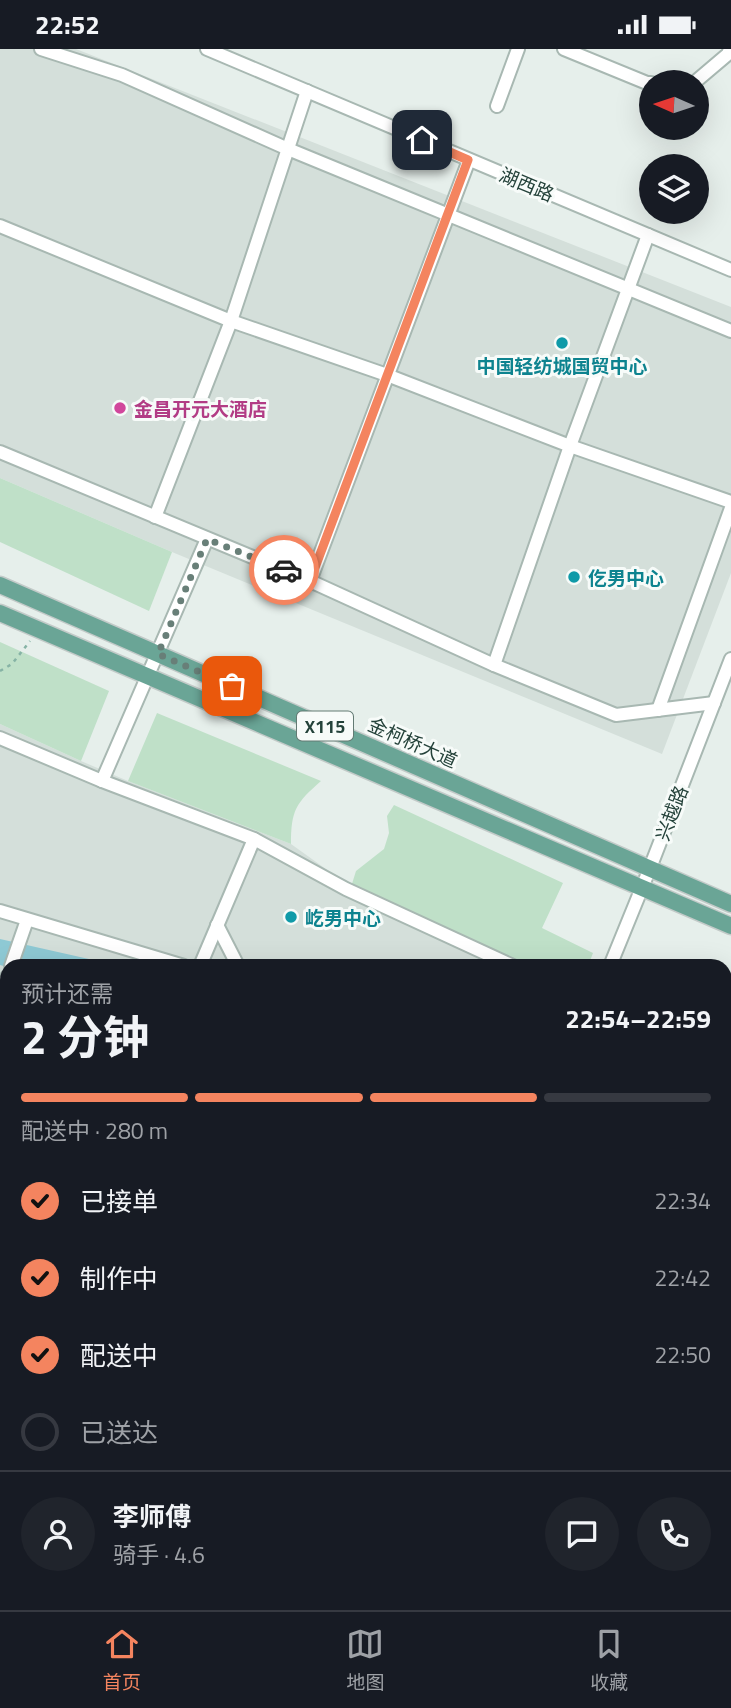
<!DOCTYPE html>
<html lang="zh">
<meta charset="utf-8">
<style>
:root{--surface:#171b24;--page:#20242c;--text:#f1f3f6;--muted:#9ea1a6;--line:#363941;--accent:#f4845f}
body{margin:0;font-family:"Titillium Web","Noto Sans SC",sans-serif;background:var(--page);color:var(--text);height:100vh;display:flex;flex-direction:column;font-size:26px;white-space:nowrap}
*{box-sizing:border-box;margin:0}
p{font-size:23px;color:var(--muted)}
.icon{flex:none;width:38px;height:38px;fill:none;stroke:currentColor;stroke-width:2;stroke-linecap:round;stroke-linejoin:round}
.map{position:relative;flex:1;overflow:hidden}
.sheet{position:absolute;left:0px;top:910px;width:732px;height:651px;display:flex;flex-direction:column;background:var(--surface);border-radius:21px 21px 0 0;box-shadow:0 7px 28px #0002}
.sheet>*{flex:none}
.needle{width:46px;rotate:273deg}
.tools{position:absolute;left:639px;top:21px;display:grid;gap:14px}
.tools a{display:grid;place-items:center;width:70px;height:70px;border-radius:50%;background:var(--surface);box-shadow:0 7px 28px #0002;font-size:35px}
.pin{position:absolute;display:grid;place-items:center;width:60px;height:60px;color:#fff;margin:-30px;border-radius:14px;box-shadow:0 4px 10px #0006}
.courier{position:absolute;display:grid;place-items:center;width:70px;height:70px;margin:-35px;border:5px solid #f4845f;border-radius:50%;background:#fff;color:#222;box-shadow:0 2px 9px #0007}
.summary em{font-style:normal;font-weight:700}
.summary div{display:flex;flex-direction:column-reverse}
.summary{display:flex;align-items:center;justify-content:space-between;height:119px;padding:0 21px}
h1{font-size:46px;font-weight:700;line-height:52px}
.bar{display:grid;grid-template-columns:repeat(4,1fr);gap:10px 7px;align-content:center;height:84px;padding:0 21px}
.bar i{height:9px;border-radius:5px;background:var(--line)}
.bar .selected{background:var(--accent)}
.bar p{grid-column:span 4}
.line{display:flex;align-items:center;gap:18px;padding:0 21px;border-top:2px solid var(--line)}
.line div{flex:1}
.round{display:grid;place-items:center;flex:none;width:74px;height:74px;border-radius:37px;background:var(--page)}
ol{padding:0 21px;list-style:none}
li{display:flex;align-items:center;gap:21px;height:77px}
li p{margin-inline-start:auto}
li .icon{padding:7px;border-radius:50%;background:var(--accent);color:#111;stroke-width:4}
li:last-child{color:var(--muted)}
li i{width:38px;height:38px;border:4px solid var(--line);border-radius:50%}
.status{display:flex;justify-content:space-between;align-items:center;height:49px;padding:0 35px;background:var(--surface);direction:ltr}
.status svg{height:19px;fill:currentColor}
.dock{display:flex;justify-content:space-around;align-items:center;height:98px;border-top:2px solid var(--line);background:var(--surface);font-size:19px;color:var(--muted)}
.dock a{display:grid;justify-items:center;gap:4px}
.dock .selected{color:var(--accent)}
.map>svg:first-child{display:block}
.built{fill:#d4dfda}
.green{fill:#bfe0c8}
.water{fill:#8ec9d4}
.lines{fill:none;stroke-linecap:round;stroke-linejoin:round}
.minor-casing{stroke:#a8b8b2;stroke-width:16}
.major-casing{stroke:#c2cac8;stroke-width:19}
.path{stroke:#86b3a5;stroke-width:2.5;stroke-dasharray:3.5 5;stroke-linecap:butt}
.minor{stroke:#fff;stroke-width:12}
.major{stroke:#6aa596;stroke-width:16}
.done{stroke:#687f78;stroke-width:7;stroke-dasharray:0 12.6}
.route{stroke:#f4845f;stroke-width:9}
.culture-dot{fill:#0f9aa8;stroke:#f7fbf9;stroke-width:2.5}
.hotel-dot{fill:#d1479c;stroke:#f7fbf9;stroke-width:2.5}
.labels{text-anchor:middle;dominant-baseline:central;stroke-width:6;stroke-linejoin:round;paint-order:stroke}
.shield{fill:#f7fbf9;stroke:#637a73;stroke-width:2}
.shield-label{font-size:18px;font-weight:bold;fill:#24423a}
.street-label{font-size:19px;fill:#24423a;stroke:#f7fbf9}
.culture-label{font-size:19px;font-weight:bold;fill:#0d838f;stroke:#f7fbf9;text-anchor:start}
.hotel-label{font-size:19px;font-weight:bold;fill:#b23c85;stroke:#f7fbf9;text-anchor:start}
</style>
<div class="status"><b>22:52</b><svg viewBox="0 0 49 12"><path d="M0 12V9h3v3zM5 12V6h3v6zM10 12V3h3v9zM15 12V0h3v12zM26 1h20v11H26zM47 4h2v5h-2z"/></svg></div>
<div class="map">
<svg width="731" height="1561" viewBox="0 0 731 1561">
<rect width="100%" height="100%" fill="#e6efeb"/>
<g class="built">
<polygon points="0,0 76,0 731,258 731,524 662,705 172,503 0,429"/>
<polygon points="0,675 81,712 128,732 291,795 351,838 526,917 7,917 7,1132 0,1129"/>
</g>
<g class="green">
<polygon points="0,429 172,503 149,562 0,493"/>
<polygon points="0,593 109,642 81,712 0,675"/>
<path d="M157 664 321 732C296 754 291 761 291 795L128 732Z"/>
<polygon points="394,756 563,834 542,879 593,904 588,917 526,917 351,838 356,822 384,800 389,784 387,767"/>
</g>
<g class="water">
<polygon points="0,890 120,917 7,918 0,916"/>
<polygon points="731,1023 731,1120 725,1125 725,1025"/>
<polygon points="7,1472 7,1550 0,1556 0,1473"/>
<polygon points="725,1523 731,1527 731,1561 663,1561 650,1554 724,1554"/>
</g>
<g class="lines">
<g class="minor-casing">
<g id="minor">
<polyline points="41,0 122,26 288,100 731,282"/>
<polyline points="207,0 731,221"/>
<polyline points="564,0 647,34 651,34"/>
<polyline points="695,33 728,5 730,0"/>
<polyline points="497,57 518,0"/>
<polyline points="0,177 231,272 387,326 570,397 731,453"/>
<polyline points="0,403 310,532 494,616 616,666 714,654"/>
<polyline points="155,468 231,272 307,42"/>
<polyline points="310,532 469,111"/>
<polyline points="494,616 570,397 648,186"/>
<polyline points="658,661 731,459"/>
<polyline points="0,689 102,732 254,790 346,840 513,917"/>
<polyline points="102,732 207,490"/>
<polyline points="0,862 184,917"/>
<polyline points="217,876 238,917"/>
<polyline points="11,917 27,871"/>
<polyline points="200,917 254,790"/>
<polyline points="610,917 650,819 731,610"/>
<polyline points="0,947 7,928"/>
<polyline points="0,1151 7,1153"/>
<polyline points="562,1554 577,1561"/>
<polyline points="346,1561 349,1554"/>
<polyline points="546,1561 549,1554"/>
</g>
</g>
<g class="major-casing">
<g id="major">
<polyline points="0,536 731,855"/>
<polyline points="0,564 731,877"/>
</g>
</g>
<g class="path">
<polyline points="0,622 12,615 30,592"/>
<polyline points="724,1382 731,1382"/>
</g>
<use href="#minor" class="minor"/>
<use href="#major" class="major"/>
</g>
<g class="lines">
<polyline class="done" points="232,637 158,605 207,490 284,521"/>
<polyline class="route" points="284,521 310,532 468,111 422,91"/>
</g>
<g class="culture-dot">
<circle cx="562" cy="294" r="7"/>
<circle cx="574" cy="528" r="7"/>
<circle cx="291" cy="868" r="7"/>
</g>
<circle class="hotel-dot" cx="120" cy="359" r="7"/>
<g class="labels">
<rect class="shield" x="297" y="662.5" width="56" height="29" rx="5"/>
<g class="shield-label">
<text x="325" y="677">X115</text>
</g>
<g class="street-label">
<text transform="translate(527 135) rotate(23)">湖西路</text>
<text transform="translate(413 693) rotate(24)">金柯桥大道</text>
<text transform="translate(671 764) rotate(-69)">兴越路</text>
</g>
<g class="culture-label">
<text x="562" y="316" text-anchor="middle">中国轻纺城国贸中心</text>
<text x="588" y="528">仡男中心</text>
<text x="305" y="868">屹男中心</text>
</g>
<g class="hotel-label">
<text x="134" y="359">金昌开元大酒店</text>
</g>
</g>
</svg>
<div class="tools">
<a><svg class="needle" viewBox="-14 -14 28 28"><path d="M0-13l5 13h-10z" fill="#e53935"/><path d="M0 13l5-13h-10z" fill="#9ea1a6"/></svg></a>
<a><svg class="icon" aria-label="layers" viewBox="0 0 24 24"><path d="M12 4l9 5-9 5-9-5zM3 14l9 5 9-5"/></svg></a>
</div>
<div class="pin" style="left:232px;top:637px;background:#ea580c"><svg class="icon" aria-label="bag" viewBox="0 0 24 24"><path d="M5 8h14l-1 12H6zM9 8a3 3 0 0 1 6 0"/></svg></div>
<div class="pin" style="left:422px;top:91px;background:#1f2937"><svg class="icon" aria-label="home" viewBox="0 0 24 24"><path d="M3 11l9-7 9 7M6 9v11h12V9"/></svg></div>
<div class="courier" style="left:284px;top:521px"><svg class="icon" aria-label="car" viewBox="0 0 24 24"><path d="M5 17H2v-5l4-1 3-4h7l3 4 3 1v5h-3M9 17h6M6 11h13"/><circle cx="7" cy="17" r="2"/><circle cx="17" cy="17" r="2"/></svg></div>
<section class="sheet">
<div class="summary"><div><h1>2 分钟</h1><p>预计还需</p></div><em>22:54–22:59</em></div>
<div class="bar"><i class="selected"></i><i class="selected"></i><i class="selected"></i><i></i><p>配送中 · 280 m</p></div>
<ol>
<li><svg class="icon" aria-label="check" viewBox="0 0 24 24"><path d="M5 12l5 5 9-10"/></svg>已接单<p>22:34</p></li>
<li><svg class="icon" aria-label="check" viewBox="0 0 24 24"><path d="M5 12l5 5 9-10"/></svg>制作中<p>22:42</p></li>
<li><svg class="icon" aria-label="check" viewBox="0 0 24 24"><path d="M5 12l5 5 9-10"/></svg>配送中<p>22:50</p></li>
<li><i></i>已送达</li>
</ol>
<div class="line" style="height:126px"><a class="round"><svg class="icon" aria-label="person" viewBox="0 0 24 24"><circle cx="12" cy="8" r="4"/><path d="M4 21q1-7 8-7t8 7"/></svg></a><div><b>李师傅</b><p>骑手 · 4.6</p></div><a class="round"><svg class="icon" aria-label="chat" viewBox="0 0 24 24"><path d="M4 5h16v11H9l-5 4z"/></svg></a><a class="round"><svg class="icon" aria-label="phone" viewBox="0 0 24 24"><path d="M5 4h4l2 5-3 2q2 4 5 5l2-3 5 2v4C11 20 4 13 5 4z"/></svg></a></div>
</section>
</div>
<nav class="dock">
<a class="selected"><svg class="icon" aria-label="home" viewBox="0 0 24 24"><path d="M3 11l9-7 9 7M6 9v11h12V9"/></svg>首页</a>
<a><svg class="icon" aria-label="map" viewBox="0 0 24 24"><path d="M3 6l6-2 6 2 6-2v14l-6 2-6-2-6 2zM9 4v14M15 6v14"/></svg>地图</a>
<a><svg class="icon" aria-label="saved" viewBox="0 0 24 24"><path d="M7 4h10v16l-5-4-5 4z"/></svg>收藏</a>
</nav>
